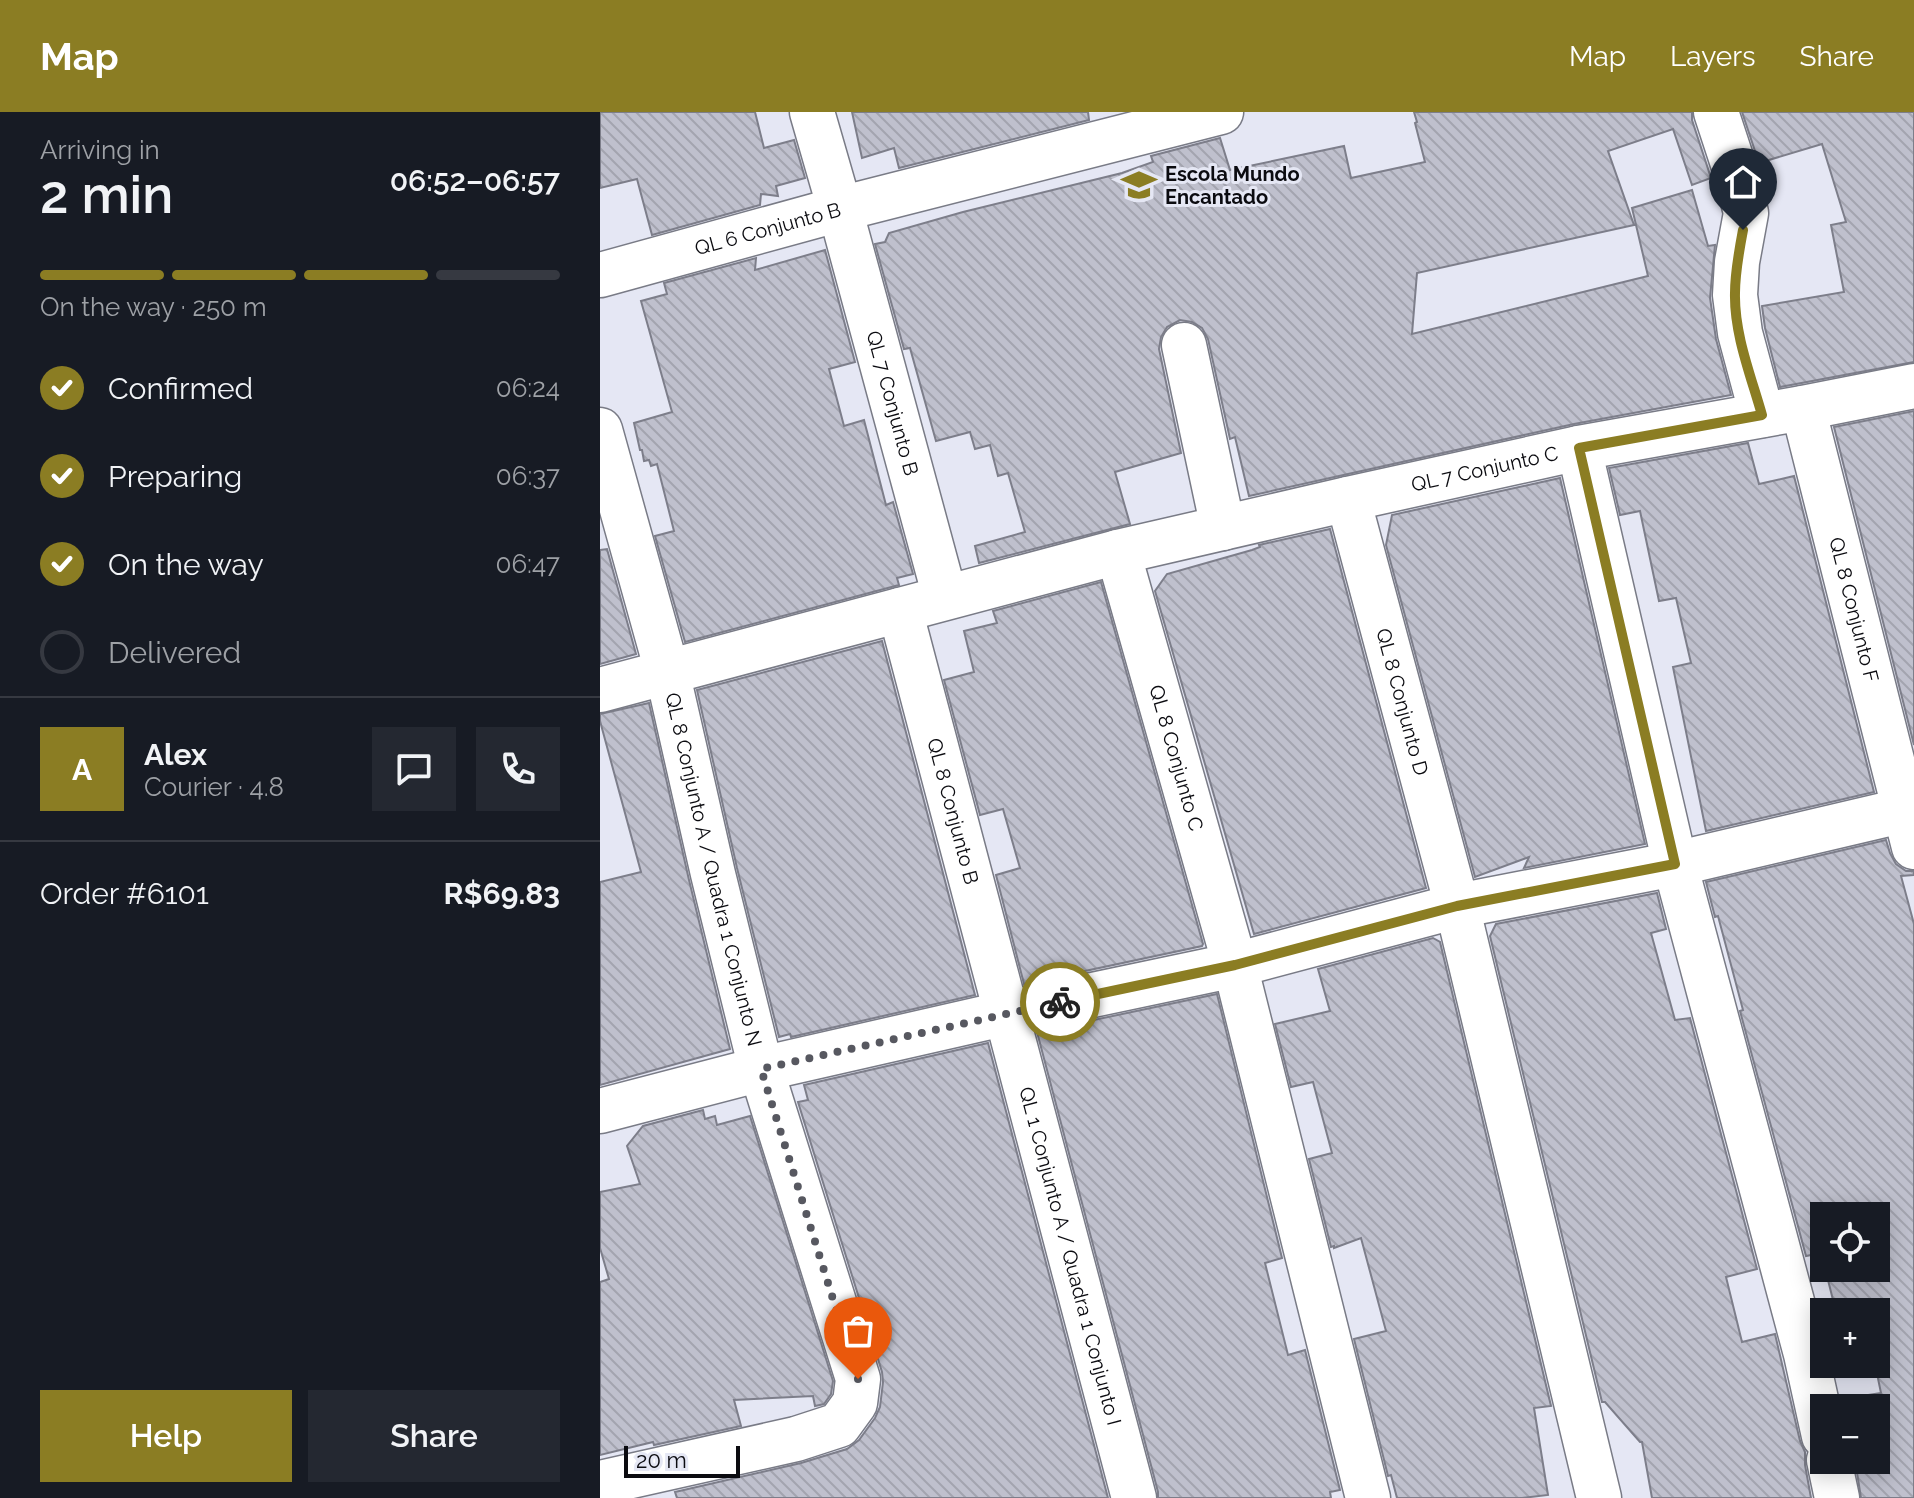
<!DOCTYPE html>
<meta charset="utf-8">
<style>
:root{--surface:#171b24;--page:#242831;--text:#f1f3f6;--muted:#9ea1a6;--line:#363941;--accent:#8b7d23}
body{margin:0;font-family:Raleway,sans-serif;background:var(--page);color:var(--text);height:100vh;display:flex;flex-direction:column;font-size:30px;white-space:nowrap}
*{box-sizing:border-box;margin:0}
p{font-size:26px;color:var(--muted)}
.icon{flex:none;width:44px;height:44px;fill:none;stroke:currentColor;stroke-width:2;stroke-linecap:round;stroke-linejoin:round}
.map{position:relative;flex:1;overflow:hidden}
.details{display:flex;flex-direction:column;background:var(--surface);width:600px}
.details>*{flex:none}
.controls{position:absolute;left:1210px;top:1090px;display:grid;gap:16px}
.controls a{display:grid;place-items:center;width:80px;height:80px;border-radius:0px;background:var(--surface);box-shadow:0 4px 20px #0003;font-size:40px}
.scale{position:absolute;left:24px;bottom:20px;width:116px;box-sizing:border-box;padding-left:8px;border:4px solid #0b0b10;border-top:0;font-size:22px;line-height:28px;white-space:nowrap;color:#0b0b10;-webkit-text-stroke:6px #e5e7f4;paint-order:stroke}
.pin{position:absolute;display:grid;place-items:center;width:68px;height:68px;color:#fff;margin:-82px -34px;border-radius:50% 50% 50% 0;rotate:-45deg;box-shadow:0 0 8px #0007}
.pin .icon{rotate:45deg}
.courier{position:absolute;display:grid;place-items:center;width:80px;height:80px;margin:-40px;border:6px solid #8b7d23;border-radius:50%;background:#fff;color:#222;box-shadow:0 2px 10px #0007}
.overview em{font-style:normal;font-weight:600}
.overview div{display:flex;flex-direction:column-reverse}
.overview{display:flex;align-items:center;justify-content:space-between;height:136px;padding:0 40px}
h1{font-size:52px;font-weight:600;line-height:60px}
.bar{display:grid;grid-template-columns:repeat(4,1fr);gap:12px 8px;align-content:center;height:96px;padding:0 40px}
.bar i{height:10px;border-radius:6px;background:var(--line)}
.bar .selected{background:var(--accent)}
.bar p{grid-column:span 4}
.line{display:flex;align-items:center;gap:20px;padding:0 40px;border-top:2px solid var(--line)}
.line div{flex:1}
.round{display:grid;place-items:center;flex:none;width:84px;height:84px;border-radius:0px;background:var(--page)}
ol{padding:0 40px;list-style:none}
li{display:flex;align-items:center;gap:24px;height:88px}
li p{margin-inline-start:auto}
li .icon{padding:8px;border-radius:50%;background:var(--accent);color:#fff;stroke-width:4}
li:last-child{color:var(--muted)}
li i{width:44px;height:44px;border:4px solid var(--line);border-radius:50%}
.action{display:flex;gap:16px;margin-top:auto;padding:16px 40px}
.action a{flex:1;height:92px;border-radius:0px;background:var(--accent);color:#fff;font-size:32px;font-weight:600;line-height:92px;text-align:center}
.action a+a{background:var(--page);color:var(--text)}
header{display:flex;align-items:center;gap:48px;box-sizing:border-box;height:112px;padding:0 40px;background:var(--accent);color:#fff}
header strong{font-size:38px}
nav{display:flex;gap:44px;margin-inline-start:auto;font-size:28px}
main{display:flex;flex:1;min-height:0}
.map>svg:first-child{display:block}
.building{fill:url(#building-back-hatch);stroke:#7d7e8a;stroke-width:2}
.lines{fill:none;stroke-linecap:round;stroke-linejoin:round}
.minor-casing{stroke:#797b86;stroke-width:47}
.minor{stroke:#fff;stroke-width:44}
.done{stroke:#575860;stroke-width:8;stroke-dasharray:0 14.4}
.route{stroke:#8b7d23;stroke-width:10}
.labels{text-anchor:middle;dominant-baseline:central;stroke-width:6;stroke-linejoin:round;paint-order:stroke}
.poi-label{font-size:20px;font-weight:bold;fill:#0b0b10;stroke:#e5e7f4;text-anchor:start}
.street-label{font-size:20px;fill:#0b0b10;stroke:#e5e7f4}
</style>
<header>
<strong>Map</strong>
<nav><a>Map</a><a>Layers</a><a>Share</a></nav>
</header>
<main>
<section class="details">
<div class="overview"><div><h1>2 min</h1><p>Arriving in</p></div><em>06:52–06:57</em></div>
<div class="bar"><i class="selected"></i><i class="selected"></i><i class="selected"></i><i></i><p>On the way · 250 m</p></div>
<ol>
<li><svg class="icon" aria-label="check" viewBox="0 0 24 24"><path d="M5 12l5 5 9-10"/></svg>Confirmed<p>06:24</p></li>
<li><svg class="icon" aria-label="check" viewBox="0 0 24 24"><path d="M5 12l5 5 9-10"/></svg>Preparing<p>06:37</p></li>
<li><svg class="icon" aria-label="check" viewBox="0 0 24 24"><path d="M5 12l5 5 9-10"/></svg>On the way<p>06:47</p></li>
<li><i></i>Delivered</li>
</ol>
<div class="line" style="height:144px"><b class="round" style="background:var(--accent);color:#fff">A</b><div><b>Alex</b><p>Courier · 4.8</p></div><a class="round"><svg class="icon" aria-label="chat" viewBox="0 0 24 24"><path d="M4 5h16v11H9l-5 4z"/></svg></a><a class="round"><svg class="icon" aria-label="phone" viewBox="0 0 24 24"><path d="M5 4h4l2 5-3 2q2 4 5 5l2-3 5 2v4C11 20 4 13 5 4z"/></svg></a></div>
<div class="line" style="height:104px"><div>Order #6101</div><b>R$69.83</b></div>
<div class="action"><a>Help</a><a>Share</a></div>
</section>
<div class="map">
<svg width="1314" height="1386" viewBox="0 0 1314 1386">
<defs>
<pattern id="building-back-hatch" width="6" height="6" patternUnits="userSpaceOnUse" patternTransform="scale(2)"><rect width="6" height="6" fill="#bfc0cd"/><path d="M-1 5l2 2M0 0l6 6M5-1l2 2" fill="none" stroke="#a3a4af"/></pattern>
</defs>
<rect width="100%" height="100%" fill="#e5e7f4"/>
<g class="building">
<polygon points="0,0 155,0 164,36 194,28 205,66 176,74 178,84 161,82 160,93 52,123 37,67 0,76"/>
<polygon points="252,0 488,0 489,8 299,56 294,36 262,46"/>
<polygon points="814,0 1092,0 1092,8 1111,66 1092,73 1073,17 1008,39 1034,113 817,161 812,222 1048,164 1032,96 1092,78 1108,134 1115,133 1110,186 1116,227 1131,283 974,312 649,384 635,325 630,327 608,227 602,216 592,210 580,208 567,215 561,225 559,237 581,341 515,360 530,412 379,451 375,434 425,420 408,361 398,364 390,333 375,337 370,320 336,329 310,236 304,237 275,132 285,130 289,121 363,100 522,61 553,50 551,44 620,26 630,58 744,34 751,66 825,50 815,11 817,10"/>
<polygon points="1142,0 1314,0 1314,250 1180,275 1165,216 1162,194 1244,180 1231,113 1246,110 1222,32 1159,51"/>
<polygon points="225,138 255,250 229,257 244,314 264,308 286,393 293,390 313,462 297,466 299,473 85,530 55,424 74,419 57,352 51,354 49,348 44,349 42,338 40,338 34,311 72,300 41,189 67,182 64,171 156,146 155,158"/>
<polygon points="1314,299 1314,633 1234,315"/>
<polygon points="1148,331 1159,372 1194,364 1274,680 1106,719 1073,555 1091,551 1076,486 1059,489 1040,399 1020,403 1009,356"/>
<polygon points="960,366 1045,732 924,756 929,745 875,765 786,433 792,403"/>
<polygon points="730,417 826,776 654,822 555,479 567,462 652,438 660,435 659,433"/>
<polygon points="7,437 36,542 0,552 0,438"/>
<polygon points="501,470 603,832 602,834 424,872 396,763 420,756 403,697 380,703 344,568 374,560 364,519 397,511 393,499"/>
<polygon points="282,529 375,883 191,925 190,922 179,925 137,756 97,578"/>
<polygon points="49,591 89,768 130,937 0,973 0,770 41,760 0,609 0,602"/>
<polygon points="1286,728 1290,741 1296,752 1306,759 1314,759 1314,763 1301,764 1314,812 1314,1386 1261,1386 1255,1348 1276,1348 1276,1296 1243,1296 1242,1287 1281,1281 1275,1252 1276,1200 1236,1200 1225,1156 1276,1156 1276,1104 1224,1104 1224,1153 1221,1141 1206,1144 1140,899 1143,898 1118,804 1115,805 1106,770"/>
<polygon points="1057,781 1066,817 1051,821 1075,908 1090,906 1157,1157 1126,1165 1142,1230 1175,1222 1200,1329 1205,1340 1205,1353 1211,1386 1052,1386 1042,1330 1040,1330 1005,1290 1002,1290 890,824 896,812"/>
<polygon points="833,826 840,830 951,1294 934,1296 948,1383 922,1386 797,1386 791,1363 788,1364 754,1227 786,1219 761,1126 734,1136 734,1134 731,1135 709,1047 732,1041 713,970 691,975 675,912 730,899 718,857"/>
<polygon points="617,882 682,1146 665,1151 688,1243 705,1238 740,1378 730,1380 731,1386 558,1386 558,1380 437,920"/>
<polygon points="388,931 508,1386 77,1386 75,1380 201,1351 247,1337 259,1328 275,1306 280,1295 283,1270 282,1260 198,990 208,988 204,973"/>
<polygon points="103,998 105,1007 115,1004 117,1013 150,1004 233,1269 231,1282 224,1292 215,1294 213,1284 134,1288 141,1314 54,1333 53,1330 0,1343 0,1170 9,1167 0,1136 0,1080 40,1072 27,1034 43,1014"/>
</g>
<g class="lines">
<g class="minor-casing">
<g id="minor">
<path id="s1" d="M212 0 240 97 345 485"/>
<polyline points="1116,0 1136,61 1146,101 1137,150 1135,183 1140,221 1162,303"/>
<path id="s2" d="M0 163 240 97 621 0"/>
<polyline points="584,233 623,416"/>
<path id="s3" d="M1203 296 1314 735"/>
<path id="s4" d="M0 318 67 559 113 762 161 957 258 1267 255 1291 239 1313 196 1327 0 1371"/>
<polyline points="979,336 1075,752 1206,1242 1224,1324"/>
<path id="s5" d="M748 387 857 794 999 1386"/>
<path id="s6" d="M518 440 635 853 768 1386"/>
<path id="s7" d="M300 498 534 1386"/>
<path id="s8" d="M0 578 518 440 748 387 979 336 1203 296 1314 274"/>
<polyline points="0,999 161,957 407,901 635,853 857,794 1075,752 1314,696"/>
<polyline points="1229,1348 1237,1386"/>
</g>
</g>
<use href="#minor" class="minor"/>
</g>
<g class="lines">
<polyline class="done" points="258,1267 161,957 460,890"/>
<path class="route" d="M460 890 635 853 857 794 1075 752 979 336 1162 303C1151 264 1134 222 1135 181 1135 160 1139 139 1143 118"/>
</g>
<defs>
<g id="school-bare" transform="scale(2.76)"><path d="M0-5L7-2L0 1L-7-2ZM-4 1L0 2.5L4 1V4Q0 6-4 4Z" fill="#8b7d23" stroke="#e5e7f4" stroke-width="2.5" paint-order="stroke"/></g>
</defs>
<g fill-rule="evenodd">
<use href="#school-bare" x="539" y="73"/>
</g>
<g class="labels">
<g class="poi-label">
<text x="565" y="62">Escola Mundo<tspan x="565" dy="23">Encantado</tspan></text>
</g>
<g class="street-label">
<text stroke="none"><textPath href="#s2" startOffset="174">QL 6 Conjunto B</textPath></text>
<text stroke="none"><textPath href="#s1" startOffset="302">QL 7 Conjunto B</textPath></text>
<text stroke="none"><textPath href="#s8" startOffset="912">QL 7 Conjunto C</textPath></text>
<text stroke="none"><textPath href="#s3" startOffset="208">QL 8 Conjunto F</textPath></text>
<text stroke="none"><textPath href="#s5" startOffset="210">QL 8 Conjunto D</textPath></text>
<text stroke="none"><textPath href="#s6" startOffset="214">QL 8 Conjunto C</textPath></text>
<text stroke="none"><textPath href="#s7" startOffset="208">QL 8 Conjunto B</textPath></text>
<text stroke="none"><textPath href="#s4" startOffset="454">QL 8 Conjunto A / Quadra 1 Conjunto N</textPath></text>
<text stroke="none"><textPath href="#s7" startOffset="668">QL 1 Conjunto A / Quadra 1 Conjunto I</textPath></text>
</g>
</g>
</svg>
<div class="controls">
<a><svg class="icon" aria-label="locate" viewBox="0 0 24 24"><circle cx="12" cy="12" r="6"/><path d="M12 2v4M12 18v4M2 12h4M18 12h4"/></svg></a>
<a>+</a>
<a>−</a>
</div>
<div class="scale">20 m</div>
<div class="pin" style="left:258px;top:1267px;background:#ea580c"><svg class="icon" aria-label="bag" viewBox="0 0 24 24"><path d="M5 8h14l-1 12H6zM9 8a3 3 0 0 1 6 0"/></svg></div>
<div class="pin" style="left:1143px;top:118px;background:#1f2937"><svg class="icon" aria-label="home" viewBox="0 0 24 24"><path d="M3 11l9-7 9 7M6 9v11h12V9"/></svg></div>
<div class="courier" style="left:460px;top:890px"><svg class="icon" aria-label="bike" viewBox="0 0 24 24"><circle cx="6" cy="16" r="4"/><circle cx="18" cy="16" r="4"/><path d="M6 16l4-8h5l3 8M10 8l3 8H6M13 5h3"/></svg></div>
</div>
</main>
